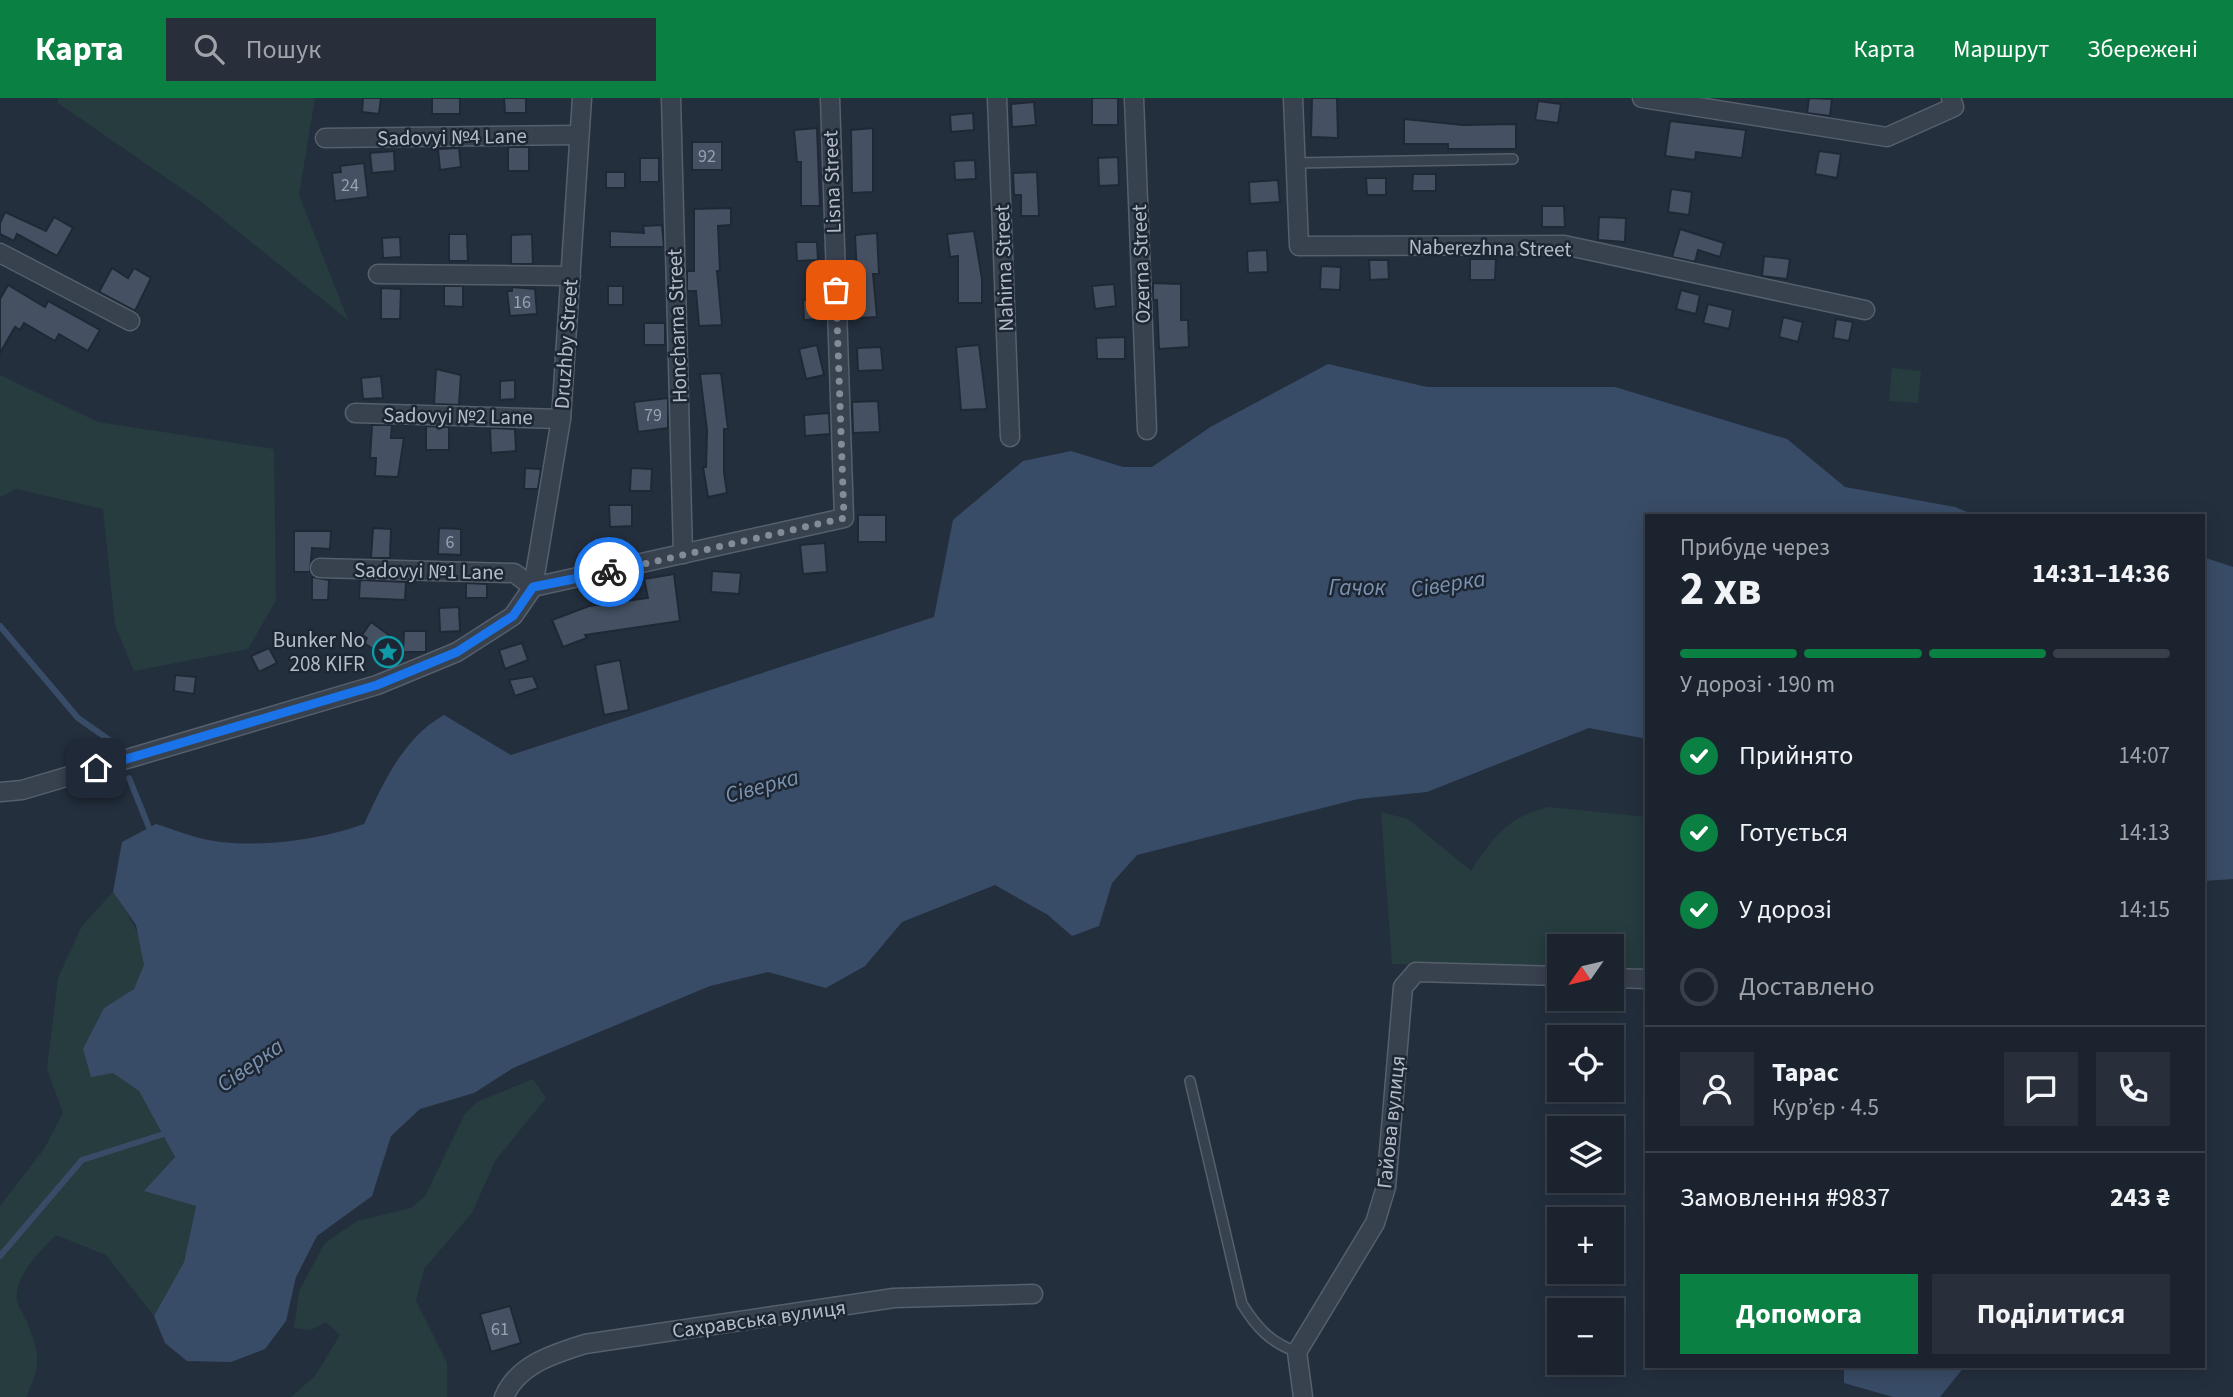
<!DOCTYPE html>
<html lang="uk">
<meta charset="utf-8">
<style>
:root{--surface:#1b232e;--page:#282f3a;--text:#f1f3f6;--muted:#a0a4aa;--line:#39404a;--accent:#0b8043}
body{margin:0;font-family:"Source Sans 3",sans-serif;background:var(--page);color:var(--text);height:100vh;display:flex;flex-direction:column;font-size:26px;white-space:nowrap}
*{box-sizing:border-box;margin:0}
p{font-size:23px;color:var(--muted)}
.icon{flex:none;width:38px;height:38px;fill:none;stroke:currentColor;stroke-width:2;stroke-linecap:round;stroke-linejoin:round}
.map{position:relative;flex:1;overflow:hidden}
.drawer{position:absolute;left:1645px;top:416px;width:560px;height:854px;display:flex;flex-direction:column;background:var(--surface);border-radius:0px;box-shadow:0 4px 18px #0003,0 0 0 2px var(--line)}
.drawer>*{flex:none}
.needle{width:46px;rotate:236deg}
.fabs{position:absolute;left:1547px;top:836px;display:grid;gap:14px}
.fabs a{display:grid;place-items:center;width:77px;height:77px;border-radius:0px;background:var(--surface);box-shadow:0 4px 18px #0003,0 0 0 2px var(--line);font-size:35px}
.pin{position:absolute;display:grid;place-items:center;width:60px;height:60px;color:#fff;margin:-30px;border-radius:14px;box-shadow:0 4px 10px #0006}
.courier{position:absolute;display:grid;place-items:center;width:70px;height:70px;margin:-35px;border:5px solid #1a73e8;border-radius:50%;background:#fff;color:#222;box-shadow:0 2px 9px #0007}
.headline em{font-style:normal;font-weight:700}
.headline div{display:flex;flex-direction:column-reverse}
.headline{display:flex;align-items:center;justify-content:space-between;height:119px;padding:0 35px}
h1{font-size:46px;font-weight:700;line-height:52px}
.bar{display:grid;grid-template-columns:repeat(4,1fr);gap:10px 7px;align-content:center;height:84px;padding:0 35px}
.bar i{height:9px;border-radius:5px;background:var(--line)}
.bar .current{background:var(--accent)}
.bar p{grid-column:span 4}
.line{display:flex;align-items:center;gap:18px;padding:0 35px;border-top:2px solid var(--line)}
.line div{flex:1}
.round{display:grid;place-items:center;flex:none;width:74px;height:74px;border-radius:0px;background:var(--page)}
ol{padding:0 35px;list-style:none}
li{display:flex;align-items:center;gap:21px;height:77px}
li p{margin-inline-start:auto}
li .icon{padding:7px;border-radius:50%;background:var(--accent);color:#fff;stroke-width:4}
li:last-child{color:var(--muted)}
li i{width:38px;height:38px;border:4px solid var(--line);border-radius:50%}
.primary-button{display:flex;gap:14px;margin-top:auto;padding:14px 35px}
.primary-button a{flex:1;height:80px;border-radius:0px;background:var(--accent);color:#fff;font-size:28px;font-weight:700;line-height:80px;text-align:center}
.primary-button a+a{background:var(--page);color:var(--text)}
header{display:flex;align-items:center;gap:42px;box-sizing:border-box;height:98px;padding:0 35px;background:var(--accent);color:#fff}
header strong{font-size:33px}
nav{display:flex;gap:38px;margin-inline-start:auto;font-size:24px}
.search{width:490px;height:63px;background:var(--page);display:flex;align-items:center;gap:18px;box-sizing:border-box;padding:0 24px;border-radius:0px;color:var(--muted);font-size:26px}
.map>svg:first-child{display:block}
.green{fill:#263c3f}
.water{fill:#394c67}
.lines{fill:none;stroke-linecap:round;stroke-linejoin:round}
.stream{stroke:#394c67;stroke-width:6}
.building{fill:#455162;stroke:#1f2835;stroke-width:2}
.lane-casing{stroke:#565f6c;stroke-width:12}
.street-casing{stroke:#565f6c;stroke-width:21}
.lane{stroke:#38414e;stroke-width:9}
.street{stroke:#38414e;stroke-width:18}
.done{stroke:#828b98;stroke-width:7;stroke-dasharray:0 12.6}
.route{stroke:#1a73e8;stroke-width:9}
.labels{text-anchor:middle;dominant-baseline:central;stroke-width:5;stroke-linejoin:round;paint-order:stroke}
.number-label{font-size:18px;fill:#98a1af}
.street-label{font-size:21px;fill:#b4bcc9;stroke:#1d2633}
.poi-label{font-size:21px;fill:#b4bcc9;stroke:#1d2633;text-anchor:end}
.water-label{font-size:23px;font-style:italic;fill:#7c92b1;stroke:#1d2633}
</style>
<header>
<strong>Карта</strong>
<div class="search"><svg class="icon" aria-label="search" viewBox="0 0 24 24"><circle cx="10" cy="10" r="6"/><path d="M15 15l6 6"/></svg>Пошук</div>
<nav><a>Карта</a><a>Маршрут</a><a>Збережені</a></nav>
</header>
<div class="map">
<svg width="2233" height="1299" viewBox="0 0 2233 1299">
<rect width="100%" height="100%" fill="#242f3e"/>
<g class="green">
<polygon points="58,0 315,0 299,97 348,222 204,106 58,5"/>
<polygon points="1892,270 1921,273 1918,305 1889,303"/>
<polygon points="0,277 98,324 274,351 276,502 248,551 134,573 115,527 103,411 16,391 0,399"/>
<path d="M1549 709 1647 719V871L1612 870V849H1559V870L1392 866 1381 714 1408 721 1471 773C1495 738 1506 719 1549 709Z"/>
<path d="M113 794C130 818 162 866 132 892 124 899 112 904 104 910L113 975 139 993 175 1059 145 1093 196 1108 184 1164 154 1218 106 1157 56 1137C41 1152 14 1178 17 1202 18 1208 23 1216 26 1222 40 1256 42 1265 26 1299H0V1108L44 1051 63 1015 47 971 58 880 82 828Z"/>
<polygon points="533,981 546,1000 495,1063 472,1115 424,1171 416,1203 447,1265 447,1299 291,1299 315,1278 340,1237 326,1224 311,1232 294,1230 299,1193 325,1145 357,1123 411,1110 425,1098 465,1016 477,1004"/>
</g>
<g class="water">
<path d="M1328 266 1427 289H1615L1787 341 1845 389 1955 409 1977 418H1647V641L1589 630 1427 694 1358 701 1137 757 1112 785 1099 828 1072 838 1048 817 995 787 902 824 865 868 826 890 768 874 710 888 513 970 474 995 420 1011 391 1038 372 1098 317 1138 296 1179 286 1223 265 1251 231 1264 187 1263 165 1245 154 1218 184 1164 196 1108 144 1093 175 1059 139 993 113 975 91 979 83 951 104 910 134 891 144 867 136 827 113 794 122 744 156 726C175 732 195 740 214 743 262 750 319 742 364 726 384 684 403 640 444 617L511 657 934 519 953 422 1023 363 1071 353 1123 369H1152L1212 328Z"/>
<polygon points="2203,459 2233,469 2233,781 2203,783"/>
<polygon points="1844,1269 1964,1269 1940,1299 1893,1299 1844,1285"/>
</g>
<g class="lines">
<g class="stream">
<polyline points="0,528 78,620 122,651"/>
<polyline points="129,680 152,737"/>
<polyline points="0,1158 82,1062 170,1034"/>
</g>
</g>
<g class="building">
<polygon points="363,0 381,0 379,16 362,14"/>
<rect x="432" y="0" width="28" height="16"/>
<polygon points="504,0 526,0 526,15 505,15"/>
<rect x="1092" y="0" width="26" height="27"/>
<polygon points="1312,0 1337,0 1338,40 1311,39"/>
<polygon points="1809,0 1832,1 1830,18 1807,15"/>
<polygon points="1538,3 1561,6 1558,25 1535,22"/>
<polygon points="1034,4 1036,27 1012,29 1011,6"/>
<polygon points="973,15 974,32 951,34 950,17"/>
<polygon points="1404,21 1463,27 1516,26 1516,51 1448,51 1448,46 1404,46"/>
<polygon points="1670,23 1746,32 1742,60 1696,54 1695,62 1665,58"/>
<polygon points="817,30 820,108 801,108 801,64 797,64 794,32"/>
<polygon points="873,30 873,94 852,95 851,32"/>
<rect x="692" y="44" width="30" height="28"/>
<rect x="508" y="49" width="21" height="24"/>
<polygon points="459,50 461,69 440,72 438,51"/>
<polygon points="394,53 395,73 372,75 370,55"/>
<polygon points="1819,53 1841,56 1837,80 1815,76"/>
<polygon points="1118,59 1119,87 1099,88 1098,60"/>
<rect x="640" y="60" width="19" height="24"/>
<polygon points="975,62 976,81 955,82 954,63"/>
<polygon points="364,65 368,99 335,103 332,75 341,74 340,68"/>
<rect x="606" y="74" width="19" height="16"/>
<polygon points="1037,74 1039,118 1021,118 1021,97 1014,97 1013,75"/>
<polygon points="1413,76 1436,76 1436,93 1412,93"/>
<polygon points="1366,80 1386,80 1386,97 1367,97"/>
<polygon points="1278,82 1280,104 1250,106 1249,84"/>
<polygon points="1671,91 1692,94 1689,117 1668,114"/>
<polygon points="1542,108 1564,108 1565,129 1542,129"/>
<polygon points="731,110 731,127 718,128 720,173 717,173 722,227 699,228 696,193 687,193 687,173 694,173 694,111"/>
<polygon points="5,114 46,133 54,119 73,130 57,158 17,136 14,143 0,136 0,125"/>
<polygon points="1599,119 1626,120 1625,144 1598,142"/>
<polygon points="662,127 664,149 610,149 610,133 644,135 643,128"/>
<polygon points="1680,131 1724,145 1720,159 1698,152 1695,164 1672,159"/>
<polygon points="974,133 982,181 982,205 958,205 958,158 950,159 947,136"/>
<polygon points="877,135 879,176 873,176 877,219 859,220 855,137"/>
<polygon points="449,136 467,136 468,163 449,163"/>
<polygon points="532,136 533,166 511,166 511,137"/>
<polygon points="400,139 401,159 383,160 382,140"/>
<polygon points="796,144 817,144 818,162 797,163"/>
<polygon points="1267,152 1268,174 1248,175 1247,153"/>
<polygon points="1764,158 1790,161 1787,181 1762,178"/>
<polygon points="1470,161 1496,161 1495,182 1470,182"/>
<polygon points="1369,162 1388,162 1389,181 1370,182"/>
<polygon points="1321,168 1341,169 1340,192 1320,191"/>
<polygon points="112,170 128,180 134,170 151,180 135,213 99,194"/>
<polygon points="1153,185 1181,186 1181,222 1188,222 1189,249 1159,251 1157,202 1153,202"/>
<polygon points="1114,186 1116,208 1095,211 1092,188"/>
<polygon points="8,187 45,209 48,203 100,232 88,253 59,236 55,243 24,225 20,232 15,229 0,255 0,201"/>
<polygon points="444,188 463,188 463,209 444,208"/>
<rect x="608" y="188" width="15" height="19"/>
<polygon points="512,189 535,191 537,216 510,218 507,193 512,193"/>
<polygon points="381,190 401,191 400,221 381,221"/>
<polygon points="1681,192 1700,197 1696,216 1676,211"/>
<polygon points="822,201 823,221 804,222 803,202"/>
<polygon points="1708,206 1733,212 1729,231 1703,225"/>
<polygon points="1783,219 1803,224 1798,244 1779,239"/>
<polygon points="1836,221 1853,224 1849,243 1833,240"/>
<rect x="644" y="225" width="21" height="22"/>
<polygon points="1125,239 1125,261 1097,261 1096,240"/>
<polygon points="817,247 824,277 806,281 799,251"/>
<polygon points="979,247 987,311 961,312 956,249"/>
<polygon points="881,249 883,272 858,273 857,250"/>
<polygon points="436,271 461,277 459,307 434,306"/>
<polygon points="721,275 728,331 724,331 724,374 727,395 708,399 703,369 706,369 707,332 700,276"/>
<polygon points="381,278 383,300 363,301 361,280"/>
<polygon points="515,282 515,301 500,302 500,283"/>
<polygon points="668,300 668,330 638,334 634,304"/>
<polygon points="878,303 880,334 853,335 852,304"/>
<polygon points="829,315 830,336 805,338 804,317"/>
<polygon points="372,327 392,327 391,340 404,340 398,379 375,378 376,360 370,360"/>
<polygon points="426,328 449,329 449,352 426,352"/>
<polygon points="490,330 515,331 516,353 491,355"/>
<polygon points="525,370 541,371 538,391 524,391"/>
<polygon points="631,370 652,371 651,393 630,393"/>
<polygon points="609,407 632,407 632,428 610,429"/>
<rect x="858" y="417" width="28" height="27"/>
<polygon points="373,430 391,431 390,460 371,460"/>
<polygon points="439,430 461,431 461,457 438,456"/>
<polygon points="294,433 331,433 330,451 312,450 310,474 294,474"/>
<polygon points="825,445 827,474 803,476 800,447"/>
<polygon points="712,473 741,475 739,496 711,494"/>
<polygon points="674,476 680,523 585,537 587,540 563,549 552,522 589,508 648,500 644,481"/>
<polygon points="312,479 329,482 328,502 312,502"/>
<polygon points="360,482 406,484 405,502 359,500"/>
<polygon points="466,485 487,486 487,500 466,500"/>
<polygon points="459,509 460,533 440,534 439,510"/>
<polygon points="371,524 390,538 376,553 364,545 367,540 362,537"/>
<polygon points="404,533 426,533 426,554 403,554"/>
<polygon points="522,545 528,562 505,571 499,552"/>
<polygon points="269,550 277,565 259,574 251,558"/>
<polygon points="620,562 629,612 604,617 595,567"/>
<polygon points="175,577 196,579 194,596 174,593"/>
<polygon points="533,578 538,590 515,598 509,582"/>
<polygon points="510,1208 521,1245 491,1254 480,1216"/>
</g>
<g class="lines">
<g class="lane-casing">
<g id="lane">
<polyline points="1295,65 1513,61"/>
<path d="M1190 983 1242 1206C1257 1230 1270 1244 1297 1254"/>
</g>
</g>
<g class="street-casing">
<g id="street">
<polyline points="671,0 683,456"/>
<polyline points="997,0 1010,339"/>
<polyline points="1134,0 1147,332"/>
<polyline points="1293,0 1299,148 1564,147 1865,212"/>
<polyline points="1642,0 1887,39 1954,9 1951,0"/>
<polyline points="325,40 579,37"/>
<polyline points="0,155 130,223"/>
<polyline points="378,176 571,178"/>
<polyline points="355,315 561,321"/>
<polyline points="320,470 514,475 533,489"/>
<polyline points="533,489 844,420 830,0"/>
<polyline points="0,694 22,692 377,587 457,554 513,518 533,489 561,321 582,0"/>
<polyline points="1612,880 1647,881"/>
<path d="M504 1299C518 1266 554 1256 585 1246L894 1200 1033 1196"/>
<polyline points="1303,1299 1297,1254 1375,1125 1386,1089 1403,889 1416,874 1559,878"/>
</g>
</g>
<use href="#lane" class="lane"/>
<use href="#street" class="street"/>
</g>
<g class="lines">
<polyline class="done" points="609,474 844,420 836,192"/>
<polyline class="route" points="96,670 377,587 457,554 513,518 533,489 609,474"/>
</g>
<defs>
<g id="sight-ring" transform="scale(1.575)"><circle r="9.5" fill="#1d2633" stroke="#0f9aa8" stroke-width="1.5"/><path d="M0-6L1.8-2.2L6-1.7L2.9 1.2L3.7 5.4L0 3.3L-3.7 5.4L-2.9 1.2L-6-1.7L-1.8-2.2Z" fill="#0f9aa8"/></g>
</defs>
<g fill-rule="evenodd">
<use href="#sight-ring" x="388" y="554"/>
</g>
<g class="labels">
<g class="number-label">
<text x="707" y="58">92</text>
<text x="350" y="87">24</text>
<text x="522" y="204">16</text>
<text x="653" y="317">79</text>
<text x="450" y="444">6</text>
<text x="500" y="1231">61</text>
</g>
<g class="street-label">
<text transform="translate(452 39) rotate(-1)">Sadovyi №4 Lane</text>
<text transform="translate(832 84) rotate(-92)">Lisna Street</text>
<text transform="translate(1490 150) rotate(1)">Naberezhna Street</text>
<text transform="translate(1141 166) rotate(-92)">Ozerna Street</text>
<text transform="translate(1004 170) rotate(-92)">Nahirna Street</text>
<text transform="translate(677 228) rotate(-92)">Honcharna Street</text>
<text transform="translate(566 246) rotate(-86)">Druzhby Street</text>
<text transform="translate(458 318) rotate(1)">Sadovyi №2 Lane</text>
<text transform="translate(429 473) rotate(1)">Sadovyi №1 Lane</text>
<text transform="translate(1391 1024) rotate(-84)">Гайова вулиця</text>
<text transform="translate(759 1221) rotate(-8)">Сахравська вулиця</text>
</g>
<g class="poi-label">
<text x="365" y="542">Bunker No<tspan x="365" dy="24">208 KIFR</tspan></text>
</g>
<g class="water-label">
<text transform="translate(1448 486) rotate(-9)">Сіверка</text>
<text x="1357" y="489">Гачок</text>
<text transform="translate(762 688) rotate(-15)">Сіверка</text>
<text transform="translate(250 967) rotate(-35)">Сіверка</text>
</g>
</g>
</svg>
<div class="fabs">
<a><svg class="needle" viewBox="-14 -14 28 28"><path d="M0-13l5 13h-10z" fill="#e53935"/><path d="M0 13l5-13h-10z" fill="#a0a4aa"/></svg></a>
<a><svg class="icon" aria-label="locate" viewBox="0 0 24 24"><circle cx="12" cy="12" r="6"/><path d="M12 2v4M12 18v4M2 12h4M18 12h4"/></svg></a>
<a><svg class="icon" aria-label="layers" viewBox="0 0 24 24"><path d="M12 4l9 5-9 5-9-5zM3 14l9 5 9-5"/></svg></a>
<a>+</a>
<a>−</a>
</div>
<div class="pin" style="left:836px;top:192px;background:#ea580c"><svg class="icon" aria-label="bag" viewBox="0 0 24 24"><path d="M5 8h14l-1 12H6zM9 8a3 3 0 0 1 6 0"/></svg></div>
<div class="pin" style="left:96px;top:670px;background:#1f2937"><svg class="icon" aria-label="home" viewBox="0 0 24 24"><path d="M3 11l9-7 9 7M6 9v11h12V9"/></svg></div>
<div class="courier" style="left:609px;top:474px"><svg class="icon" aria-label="bike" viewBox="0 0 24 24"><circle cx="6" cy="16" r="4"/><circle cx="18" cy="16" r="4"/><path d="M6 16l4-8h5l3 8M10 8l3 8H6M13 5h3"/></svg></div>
<section class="drawer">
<div class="headline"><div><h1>2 хв</h1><p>Прибуде через</p></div><em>14:31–14:36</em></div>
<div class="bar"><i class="current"></i><i class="current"></i><i class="current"></i><i></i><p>У дорозі · 190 m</p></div>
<ol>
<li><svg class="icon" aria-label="check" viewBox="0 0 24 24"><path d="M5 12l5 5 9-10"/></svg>Прийнято<p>14:07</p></li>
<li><svg class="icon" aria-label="check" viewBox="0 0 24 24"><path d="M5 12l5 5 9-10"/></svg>Готується<p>14:13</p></li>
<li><svg class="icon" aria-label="check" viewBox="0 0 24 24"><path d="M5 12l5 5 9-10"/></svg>У дорозі<p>14:15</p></li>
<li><i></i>Доставлено</li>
</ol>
<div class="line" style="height:126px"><a class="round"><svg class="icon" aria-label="person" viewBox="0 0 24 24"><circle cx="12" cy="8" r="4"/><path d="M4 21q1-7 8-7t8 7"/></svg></a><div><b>Тарас</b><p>Кур’єр · 4.5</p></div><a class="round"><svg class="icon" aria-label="chat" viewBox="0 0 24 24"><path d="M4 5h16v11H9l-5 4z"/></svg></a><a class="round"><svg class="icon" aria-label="phone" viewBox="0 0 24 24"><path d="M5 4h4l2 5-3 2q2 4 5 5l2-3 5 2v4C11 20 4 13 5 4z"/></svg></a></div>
<div class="line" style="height:91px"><div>Замовлення #9837</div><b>243 ₴</b></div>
<div class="primary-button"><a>Допомога</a><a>Поділитися</a></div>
</section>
</div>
